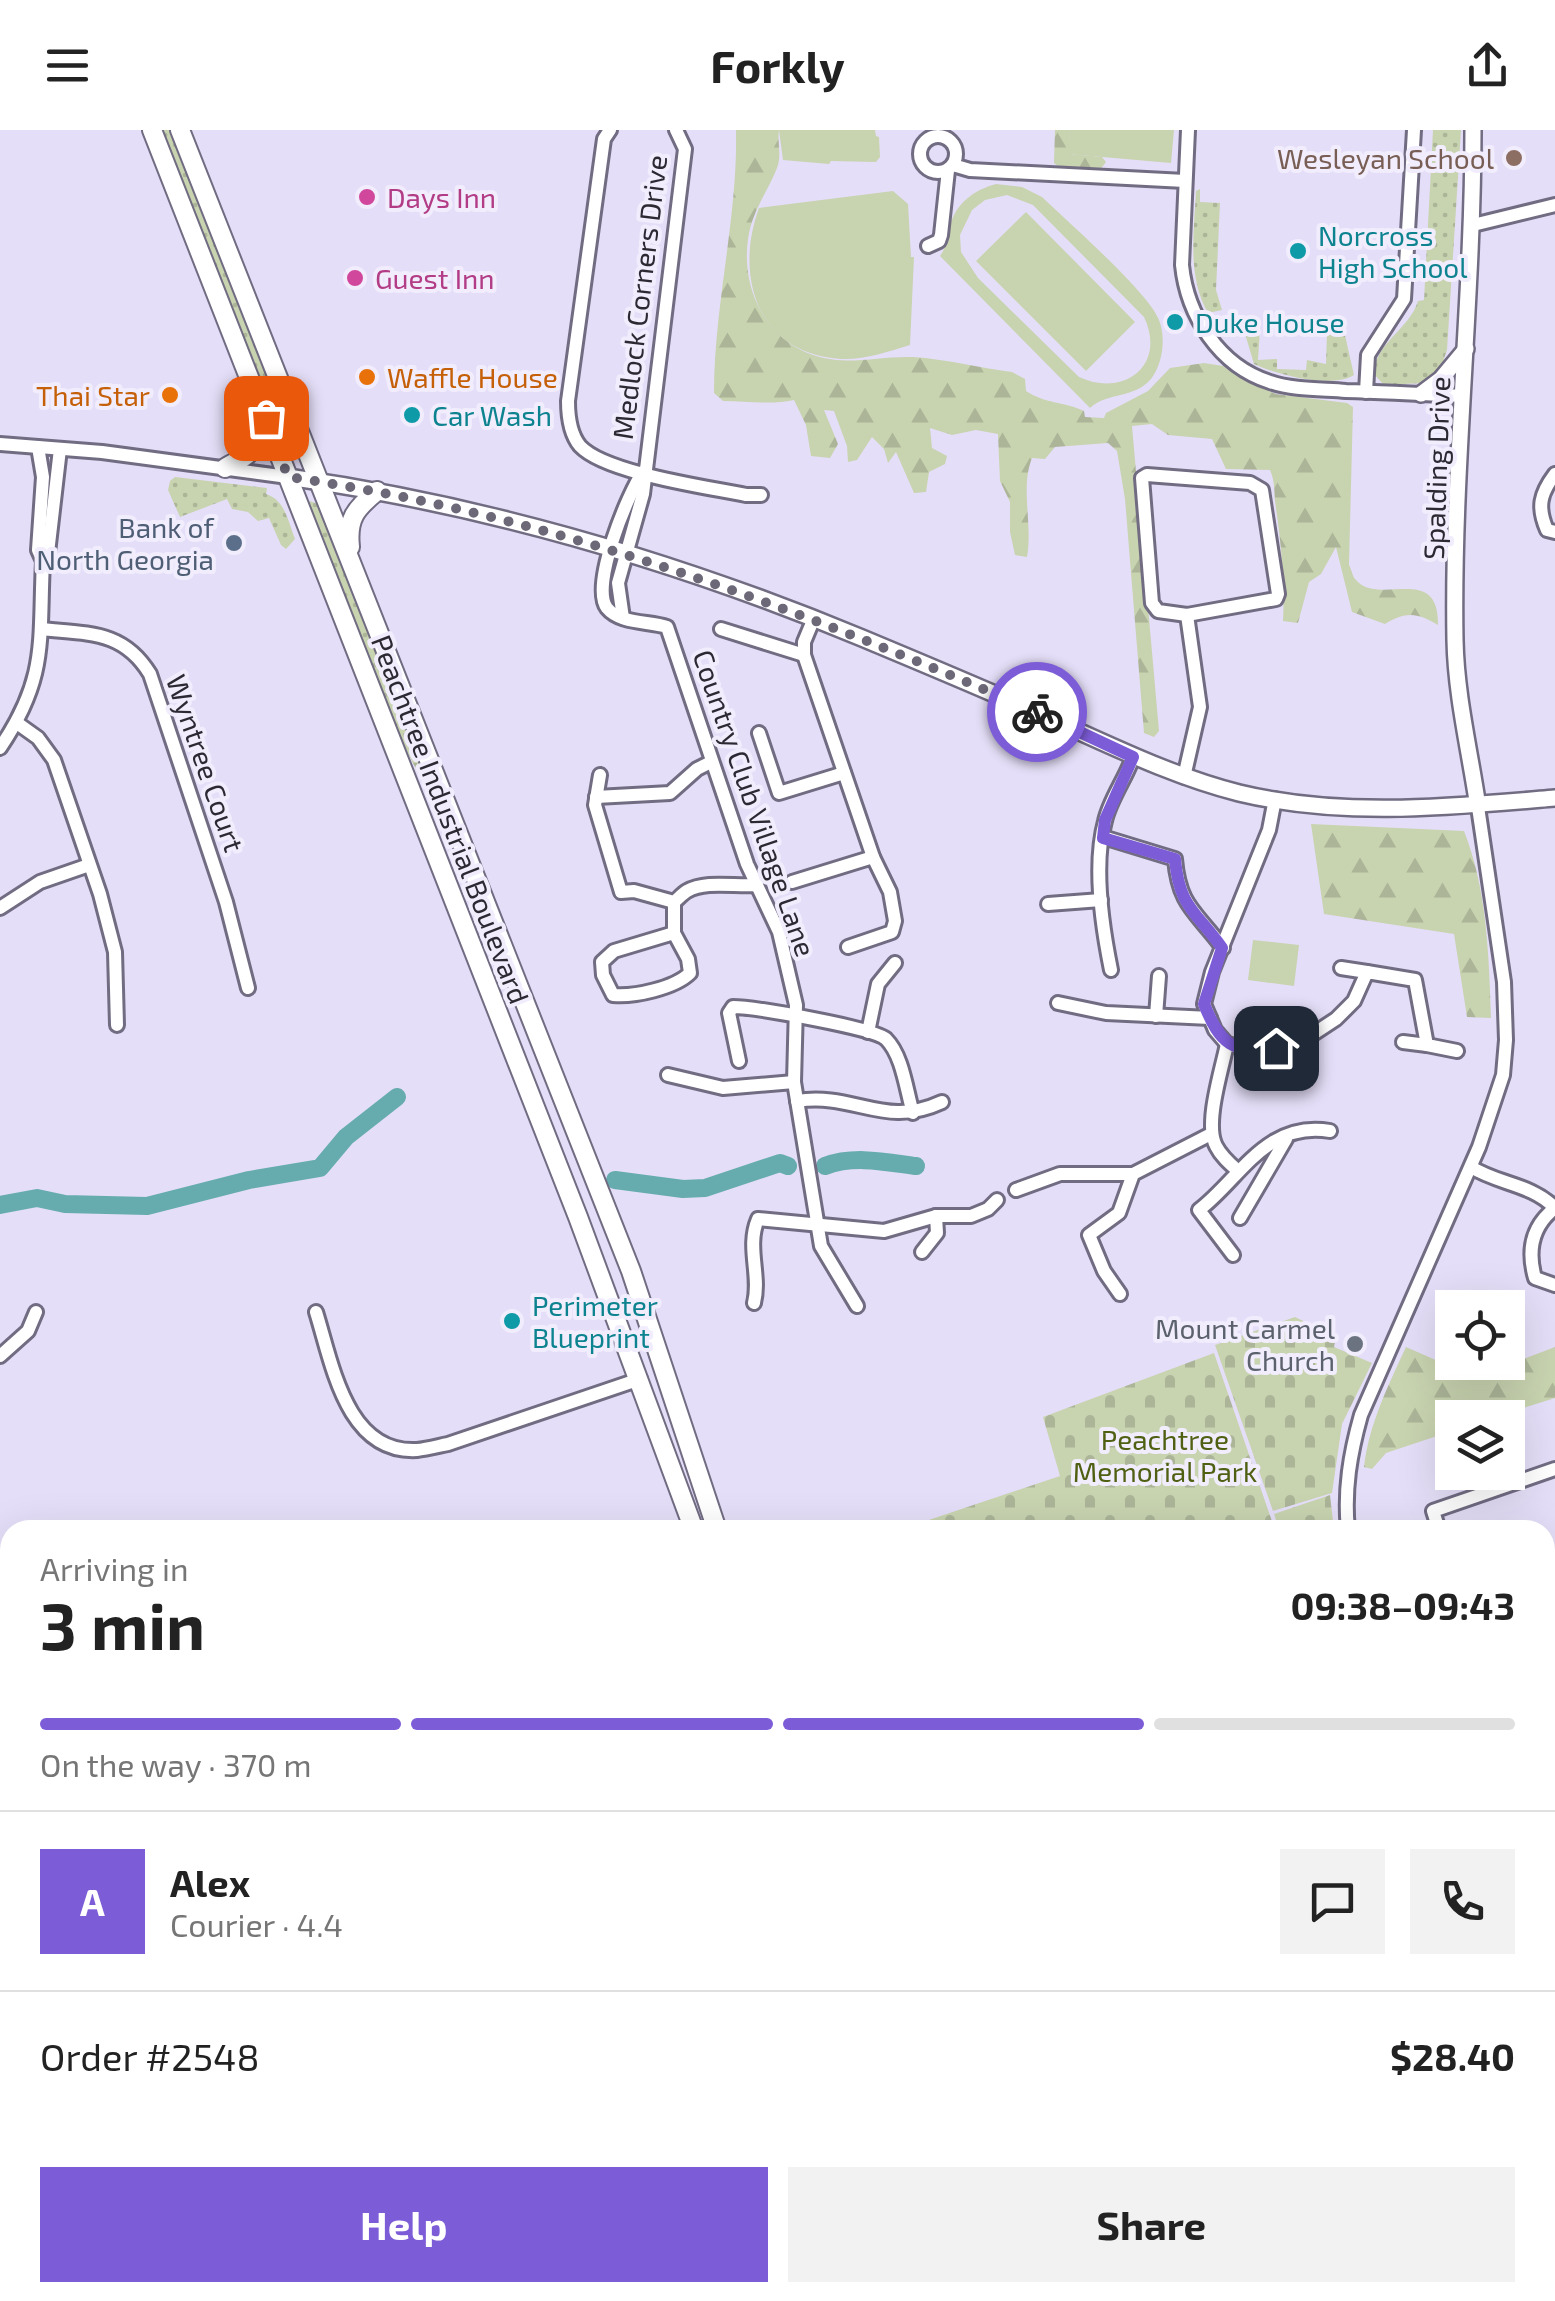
<!DOCTYPE html>
<meta charset="utf-8">
<style>
:root{--surface:#fff;--page:#f2f2f2;--text:#222;--muted:#767676;--line:#e0e0e0;--accent:#7d5cd7}
body{margin:0;font-family:"Exo 2",sans-serif;background:var(--page);color:var(--text);height:100vh;display:flex;flex-direction:column;font-size:38px;white-space:nowrap}
*{box-sizing:border-box;margin:0}
p{font-size:32px;color:var(--muted)}
.icon{flex:none;width:55px;height:55px;fill:none;stroke:currentColor;stroke-width:2;stroke-linecap:round;stroke-linejoin:round}
.map{position:relative;flex:1;overflow:hidden}
.panel{position:absolute;left:0px;top:1390px;width:1555px;height:782px;display:flex;flex-direction:column;background:var(--surface);border-radius:30px 30px 0 0;box-shadow:0 10px 40px #0002}
.panel>*{flex:none}
.controls{position:absolute;left:1435px;top:1160px;display:grid;gap:20px}
.controls a{display:grid;place-items:center;width:90px;height:90px;border-radius:0px;background:var(--surface);box-shadow:0 10px 40px #0002;font-size:50px}
.pin{position:absolute;display:grid;place-items:center;width:85px;height:85px;color:#fff;margin:-42px;border-radius:20px;box-shadow:0 5px 15px #0006}
.courier{position:absolute;display:grid;place-items:center;width:100px;height:100px;margin:-50px;border:8px solid #7d5cd7;border-radius:50%;background:#fff;color:#222;box-shadow:0 2px 12px #0007}
.overview em{font-style:normal;font-weight:700}
.overview div{display:flex;flex-direction:column-reverse}
.overview{display:flex;align-items:center;justify-content:space-between;height:170px;padding:0 40px}
h1{font-size:65px;font-weight:700;line-height:75px}
.bar{display:grid;grid-template-columns:repeat(4,1fr);gap:15px 10px;align-content:center;height:120px;padding:0 40px}
.bar i{height:12px;border-radius:8px;background:var(--line)}
.bar .current{background:var(--accent)}
.bar p{grid-column:span 4}
.line{display:flex;align-items:center;gap:25px;padding:0 40px;border-top:2px solid var(--line)}
.line div{flex:1}
.round{display:grid;place-items:center;flex:none;width:105px;height:105px;border-radius:0px;background:var(--page)}
.button{display:flex;gap:20px;margin-top:auto;padding:20px 40px}
.button a{flex:1;height:115px;border-radius:0px;background:var(--accent);color:#fff;font-size:40px;font-weight:700;line-height:115px;text-align:center}
.button a+a{background:var(--page);color:var(--text)}
header{display:flex;justify-content:space-between;align-items:center;height:130px;padding:0 40px;background:var(--surface);font-size:45px;font-weight:700}
.map>svg:first-child{display:block}
.grass{fill:url(#grass-dots)}
.forest{fill:url(#forest-firs)}
.cemetery{fill:url(#cemetery-stones)}
.green{fill:#c8d3b0;fill-rule:evenodd}
.lines{fill:none;stroke-linecap:round;stroke-linejoin:round}
.river{stroke:#66acae;stroke-width:18}
.minor-casing{stroke:#726c83;stroke-width:18}
.major-casing{stroke:#726c83;stroke-width:20}
.highway-casing{stroke:#726c83;stroke-width:22}
.minor{stroke:#fff;stroke-width:12}
.major{stroke:#fff;stroke-width:15}
.highway{stroke:#fff;stroke-width:18}
.done{stroke:#6d6878;stroke-width:10;stroke-dasharray:0 18}
.route{stroke:#7d5cd7;stroke-width:12}
.education-dot{fill:#8d6e63;stroke:#f1edfd;stroke-width:4}
.hotel-dot{fill:#d1479c;stroke:#f1edfd;stroke-width:4}
.culture-dot{fill:#0f9aa8;stroke:#f1edfd;stroke-width:4}
.food-dot{fill:#e8710a;stroke:#f1edfd;stroke-width:4}
.service-dot{fill:#5c6f8a;stroke:#f1edfd;stroke-width:4}
.worship-dot{fill:#6b7280;stroke:#f1edfd;stroke-width:4}
.labels{text-anchor:middle;dominant-baseline:central;stroke-width:8;stroke-linejoin:round;paint-order:stroke}
.education-label{font-size:28px;fill:#785e54;stroke:#f1edfd;text-anchor:end}
.hotel-label{font-size:28px;fill:#b23c85;stroke:#f1edfd;text-anchor:start}
.culture-label{font-size:28px;fill:#0d838f;stroke:#f1edfd;text-anchor:start}
.street-label{font-size:28px;fill:#2c2933;stroke:#f1edfd}
.food-label{font-size:28px;fill:#c56008;stroke:#f1edfd;text-anchor:start}
.service-label{font-size:28px;fill:#4e5e75;stroke:#f1edfd;text-anchor:end}
.worship-label{font-size:28px;fill:#5b616d;stroke:#f1edfd;text-anchor:end}
.park-label{font-size:28px;fill:#506013;stroke:#f1edfd}
</style>
<header><svg class="icon" aria-label="menu" viewBox="0 0 24 24"><path d="M4 6h16M4 12h16M4 18h16"/></svg>Forkly<svg class="icon" aria-label="share" viewBox="0 0 24 24"><path d="M12 15V3M7 8l5-5 5 5M5 13v7h14v-7"/></svg></header>
<div class="map">
<svg width="1555" height="2171" viewBox="0 0 1555 2171">
<defs>
<pattern id="grass-dots" width="8" height="8" patternUnits="userSpaceOnUse" patternTransform="scale(2.5)"><rect width="8" height="8" fill="#c8d3b0"/><path d="M2 2h.1M6 6h.1" fill="none" stroke="#acb598" stroke-width="1.8" stroke-linecap="round"/></pattern>
<pattern id="forest-firs" width="22" height="20" patternUnits="userSpaceOnUse" patternTransform="scale(2.5)"><rect width="22" height="20" fill="#c8d3b0"/><path d="M5 1l3.5 6h-7zM16 11l3.5 6h-7z" fill="#acb598"/></pattern>
<pattern id="cemetery-stones" width="16" height="16" patternUnits="userSpaceOnUse" patternTransform="scale(2.5)"><rect width="16" height="16" fill="#c8d3b0"/><path d="M2 7V4a2 2 0 0 1 4 0v3zM10 15v-3a2 2 0 0 1 4 0v3z" fill="#acb598"/></pattern>
</defs>
<rect width="100%" height="100%" fill="#e5def8"/>
<g class="grass">
<polygon points="158,0 175,0 299,314 294,320 290,320 285,310"/>
<path d="M1433 0H1461L1447 220 1441 237 1424 253 1384 255 1374 244C1375 212 1409 200 1418 171L1424 170Z"/>
<path d="M1200 59V72L1220 73 1216 160 1222 180 1208 183C1187 146 1194 103 1196 61Z"/>
<path d="M1251 187V198L1260 199 1258 230 1277 229V239L1306 240 1307 230 1326 234 1327 203H1337L1338 192H1342L1354 245C1332 259 1277 245 1254 234L1246 207 1247 188Z"/>
<path d="M175 347 267 358 266 364C285 370 288 391 295 409L286 419 281 415 269 388 258 391 248 382 232 379 227 369 180 387 168 360 170 351Z"/>
<polygon points="310,371 320,375 448,691 444,693 388,585 307,376"/>
</g>
<g class="forest">
<path d="M736 0H779C777 13 782 25 777 38 767 63 752 81 748 109 740 167 774 224 836 230 861 232 888 226 913 227 946 229 979 238 1012 242L1025 249 1026 261C1046 274 1062 271 1084 281L1085 287 1104 288 1106 283 1148 261 1170 238 1204 233 1223 236 1246 251 1276 264 1347 273 1353 277 1349 435C1352 440 1352 446 1356 450 1379 477 1439 432 1438 495 1418 483 1406 481 1385 494L1352 482 1336 417 1321 444 1309 452 1298 493 1283 491C1285 450 1281 412 1275 371 1274 360 1275 352 1270 340L1226 339 1212 309 1168 305 1152 294 1132 296 1159 601 1154 607 1144 603 1125 369 1117 321 1108 313 1055 317 1045 329 1032 328C1020 358 1033 395 1027 427L1015 425 1010 402V372L1000 351 998 304 976 300 952 305 930 298 932 318 947 326 945 334 929 342 926 362 914 363 896 322 888 333 884 319 872 307 857 330 848 332 847 316 834 281 824 280 838 314 830 328 811 326 806 295 794 270C771 275 747 271 723 271L714 263C714 174 738 88 736 0Z"/>
<polygon points="1055,0 1070,0 1069,24 1102,27 1106,32 1099,41 1060,38 1054,33"/>
<path d="M1311 694 1464 701C1487 759 1489 826 1491 888L1467 887 1454 804 1324 784Z"/>
<path d="M1406 1217 1454 1238 1457 1233 1508 1232V1230L1513 1233 1555 1217V1268L1495 1287 1452 1288V1301L1386 1323 1372 1339 1364 1337C1369 1294 1388 1256 1406 1217Z"/>
</g>
<g class="cemetery">
<polygon points="1295,1187 1336,1207 1334,1217 1372,1233 1342,1294 1332,1363 1273,1381 1215,1215"/>
<polygon points="1214,1223 1275,1400 899,1400 1060,1346 1043,1287"/>
<polygon points="1330,1365 1334,1400 1279,1400 1274,1384"/>
</g>
<g class="green">
<polygon points="779,0 875,0 876,6 879,7 880,27 876,32 831,31 829,34 783,30"/>
<polygon points="1070,0 1174,0 1171,33 1068,24"/>
<path d="M996 54 1022 57 1042 67C1067 91 1149 163 1159 190 1166 208 1163 233 1151 249 1134 269 1107 262 1090 278L940 126C948 115 946 108 950 96 956 73 974 60 996 54ZM1007 65 1033 75 1144 187C1167 235 1124 268 1079 247L978 148 961 122 960 105 972 80 985 70Z"/>
<path d="M893 61 908 74 911 127H914L910 215C887 222 865 230 841 229 757 224 734 146 759 78Z"/>
<polygon points="1026,82 1135,192 1086,241 976,131"/>
<polygon points="1253,810 1299,815 1294,856 1248,850"/>
<polygon points="1555,1523 1555,1627 1545,1640 1545,1526"/>
</g>
<g class="lines">
<g class="river">
<path d="M825 1036C854 1025 886 1032 916 1036"/>
<polyline points="615,1050 683,1059 705,1058 780,1033 788,1036"/>
<polyline points="0,1075 37,1068 65,1074 147,1076 249,1050 320,1038 346,1007 397,967"/>
</g>
<g class="minor-casing">
<g id="minor">
<path d="M610 0 604 9 568 271C568 286 570 304 580 316 605 343 707 357 746 365H761"/>
<path d="M1188 0 1182 135C1187 185 1219 236 1270 252 1293 260 1322 259 1346 261 1385 262 1424 264 1463 266"/>
<circle cx="938" cy="24" r="18"/>
<polyline points="953,35 970,40 1185,51"/>
<polyline points="1473,95 1555,75"/>
<polyline points="928,116 939,111 941,105 948,40"/>
<polyline points="1366,262 1368,225 1404,169 1414,0"/>
<polyline points="0,314 102,322 288,347"/>
<path d="M643 342C628 363 590 456 607 478 620 494 649 491 667 497L747 734 779 802 796 875 794 952 821 1116 857 1176"/>
<path d="M1555 344C1540 364 1537 377 1547 400L1555 402"/>
<polygon points="1147,345 1250,353 1262,360 1278,464 1276,469 1187,485 1158,481 1152,473 1142,348"/>
<polyline points="43,431 48,423 60,319"/>
<polyline points="623,488 618,453 643,364 685,19 676,0"/>
<polyline points="814,488 804,512 804,525 873,727 890,762 895,791 892,802 848,817"/>
<path d="M41 499C88 504 123 500 150 544L226 772 248 858"/>
<polyline points="721,499 804,525"/>
<polyline points="17,593 38,608 54,630 100,764 115,822 117,895"/>
<polyline points="759,603 779,663 844,643"/>
<path d="M0 618C48 547 39 512 43 431L38 420 43 347 38 317"/>
<path d="M600 645 595 675 621 762 634 761 674 772C678 769 682 764 687 761 706 750 736 757 757 755"/>
<polyline points="1184,647 1200,577 1187,485"/>
<polyline points="596,667 670,663 697,639 711,632"/>
<polyline points="1275,669 1269,700 1212,842 1204,874 1215,900 1227,914 1255,921 1298,914 1336,889 1354,871 1367,842 1415,850 1427,915 1457,921"/>
<path d="M1103 707 1175 729C1179 777 1197 782 1223 818"/>
<polyline points="792,752 873,727"/>
<polyline points="674,772 674,803"/>
<polyline points="1048,774 1101,770"/>
<polyline points="0,778 40,752 89,735"/>
<path d="M674 803 688 829 690 843C675 858 634 867 613 865L603 845 602 832 614 821Z"/>
<polyline points="1341,838 1367,842"/>
<path d="M1111 840C1102 796 1093 735 1105 691 1110 669 1126 648 1133 627"/>
<polyline points="1058,873 1106,883 1210,888"/>
<polyline points="1156,886 1159,846"/>
<polyline points="868,902 878,854 895,833"/>
<polyline points="1403,912 1427,915"/>
<path d="M1227 914C1222 939 1204 994 1216 1016 1221 1026 1229 1033 1237 1040"/>
<path d="M739 931 729 883 733 877C754 877 874 898 886 909 903 926 906 960 913 983"/>
<polyline points="668,945 723,958 794,952"/>
<path d="M797 971C855 962 884 999 942 972"/>
<path d="M1471 1037C1498 1054 1531 1054 1554 1077"/>
<polyline points="1016,1060 1060,1044 1133,1044"/>
<path d="M1555 1078C1532 1096 1527 1120 1535 1148L1555 1155"/>
<polyline points="1240,1088 1286,1009"/>
<polyline points="922,1122 937,1103 936,1086"/>
<path d="M1233 1125 1199 1080C1239 1050 1266 990 1330 1001"/>
<polyline points="1120,1164 1104,1141 1089,1105 1119,1083 1133,1044 1211,1004"/>
<path d="M754 1173C761 1145 746 1117 758 1089L884 1101 936 1086H971L988 1079 997 1070"/>
<path d="M316 1182C332 1233 346 1324 417 1320 427 1319 438 1316 448 1314L640 1249"/>
<polyline points="0,1226 28,1201 36,1182"/>
<path d="M1348 1400C1344 1360 1350 1324 1361 1285L1479 1017 1503 945 1506 910 1504 852 1478 677"/>
<polyline points="1439,1400 1433,1381 1555,1339"/>
<polyline points="1545,1466 1555,1462"/>
<polyline points="0,1534 10,1536"/>
<polyline points="1545,1680 1555,1682"/>
<polyline points="1555,1792 1555,1820"/>
<polyline points="0,1868 10,1865"/>
<polyline points="0,1889 10,1886"/>
<polyline points="1545,2083 1555,2077"/>
<polyline points="1545,2150 1555,2168"/>
<polyline points="1298,2162 1302,2171"/>
<polyline points="1404,2162 1409,2171"/>
<polyline points="1188,2166 1191,2171"/>
<polyline points="1101,2171 1111,2162"/>
</g>
</g>
<g class="major-casing">
<g id="major">
<path d="M1473 0C1473 170 1452 340 1455 510 1456 566 1470 622 1478 677"/>
<polyline points="1421,264 1441,249 1466,219"/>
<path d="M288 347C484 375 679 432 862 508 924 534 987 560 1049 588 1112 616 1172 646 1239 663 1343 688 1450 677 1555 668"/>
</g>
</g>
<g class="highway-casing">
<g id="highway">
<polyline points="152,0 578,1087 694,1400"/>
<polyline points="180,0 631,1141 717,1400"/>
<path d="M225 338C251 323 261 319 266 289"/>
<path d="M350 417C347 389 355 379 377 361"/>
<polyline points="991,2162 994,2171"/>
<polyline points="1011,2163 1020,2171"/>
</g>
</g>
<use href="#minor" class="minor"/>
<use href="#major" class="major"/>
<use href="#highway" class="highway"/>
</g>
<g class="lines">
<path class="done" d="M266 288 288 347C553 385 792 476 1037 582"/>
<path class="route" d="M1037 582 1133 627 1105 690 1103 708 1175 729C1179 778 1197 782 1222 818L1204 874C1220 914 1232 924 1276 918"/>
</g>
<circle class="education-dot" cx="1514" cy="28" r="10"/>
<g class="hotel-dot">
<circle cx="367" cy="67" r="10"/>
<circle cx="355" cy="148" r="10"/>
</g>
<g class="culture-dot">
<circle cx="1298" cy="121" r="10"/>
<circle cx="1175" cy="192" r="10"/>
<circle cx="412" cy="285" r="10"/>
<circle cx="512" cy="1191" r="10"/>
</g>
<g class="food-dot">
<circle cx="367" cy="247" r="10"/>
<circle cx="170" cy="265" r="10"/>
</g>
<circle class="service-dot" cx="234" cy="413" r="10"/>
<circle class="worship-dot" cx="1355" cy="1214" r="10"/>
<g class="labels">
<g class="education-label">
<text x="1494" y="28">Wesleyan School</text>
</g>
<g class="hotel-label">
<text x="387" y="67">Days Inn</text>
<text x="375" y="148">Guest Inn</text>
</g>
<g class="culture-label">
<text x="1318" y="105">Norcross<tspan x="1318" dy="32">High School</tspan></text>
<text x="1195" y="192">Duke House</text>
<text x="432" y="285">Car Wash</text>
<text x="532" y="1175">Perimeter<tspan x="532" dy="32">Blueprint</tspan></text>
</g>
<g class="street-label">
<text transform="translate(639 167) rotate(-83)">Medlock Corners Drive</text>
<text transform="translate(1436 338) rotate(-88)">Spalding Drive</text>
<text transform="translate(206 633) rotate(71)">Wyntree Court</text>
<text transform="translate(755 673) rotate(71)">Country Club Village Lane</text>
<text transform="translate(451 689) rotate(69)">Peachtree Industrial Boulevard</text>
</g>
<g class="food-label">
<text x="387" y="247">Waffle House</text>
<text x="150" y="265" text-anchor="end">Thai Star</text>
</g>
<g class="service-label">
<text x="214" y="397">Bank of<tspan x="214" dy="32">North Georgia</tspan></text>
</g>
<g class="worship-label">
<text x="1335" y="1198">Mount Carmel<tspan x="1335" dy="32">Church</tspan></text>
</g>
<g class="park-label">
<text x="1165" y="1309">Peachtree<tspan x="1165" dy="32">Memorial Park</tspan></text>
</g>
</g>
</svg>
<div class="controls">
<a><svg class="icon" aria-label="locate" viewBox="0 0 24 24"><circle cx="12" cy="12" r="6"/><path d="M12 2v4M12 18v4M2 12h4M18 12h4"/></svg></a>
<a><svg class="icon" aria-label="layers" viewBox="0 0 24 24"><path d="M12 4l9 5-9 5-9-5zM3 14l9 5 9-5"/></svg></a>
</div>
<div class="pin" style="left:266px;top:288px;background:#ea580c"><svg class="icon" aria-label="bag" viewBox="0 0 24 24"><path d="M5 8h14l-1 12H6zM9 8a3 3 0 0 1 6 0"/></svg></div>
<div class="pin" style="left:1276px;top:918px;background:#1f2937"><svg class="icon" aria-label="home" viewBox="0 0 24 24"><path d="M3 11l9-7 9 7M6 9v11h12V9"/></svg></div>
<div class="courier" style="left:1037px;top:582px"><svg class="icon" aria-label="bike" viewBox="0 0 24 24"><circle cx="6" cy="16" r="4"/><circle cx="18" cy="16" r="4"/><path d="M6 16l4-8h5l3 8M10 8l3 8H6M13 5h3"/></svg></div>
<section class="panel">
<div class="overview"><div><h1>3 min</h1><p>Arriving in</p></div><em>09:38–09:43</em></div>
<div class="bar"><i class="current"></i><i class="current"></i><i class="current"></i><i></i><p>On the way · 370 m</p></div>
<div class="line" style="height:180px"><b class="round" style="background:var(--accent);color:#fff">A</b><div><b>Alex</b><p>Courier · 4.4</p></div><a class="round"><svg class="icon" aria-label="chat" viewBox="0 0 24 24"><path d="M4 5h16v11H9l-5 4z"/></svg></a><a class="round"><svg class="icon" aria-label="phone" viewBox="0 0 24 24"><path d="M5 4h4l2 5-3 2q2 4 5 5l2-3 5 2v4C11 20 4 13 5 4z"/></svg></a></div>
<div class="line" style="height:130px"><div>Order #2548</div><b>$28.40</b></div>
<div class="button"><a>Help</a><a>Share</a></div>
</section>
</div>
